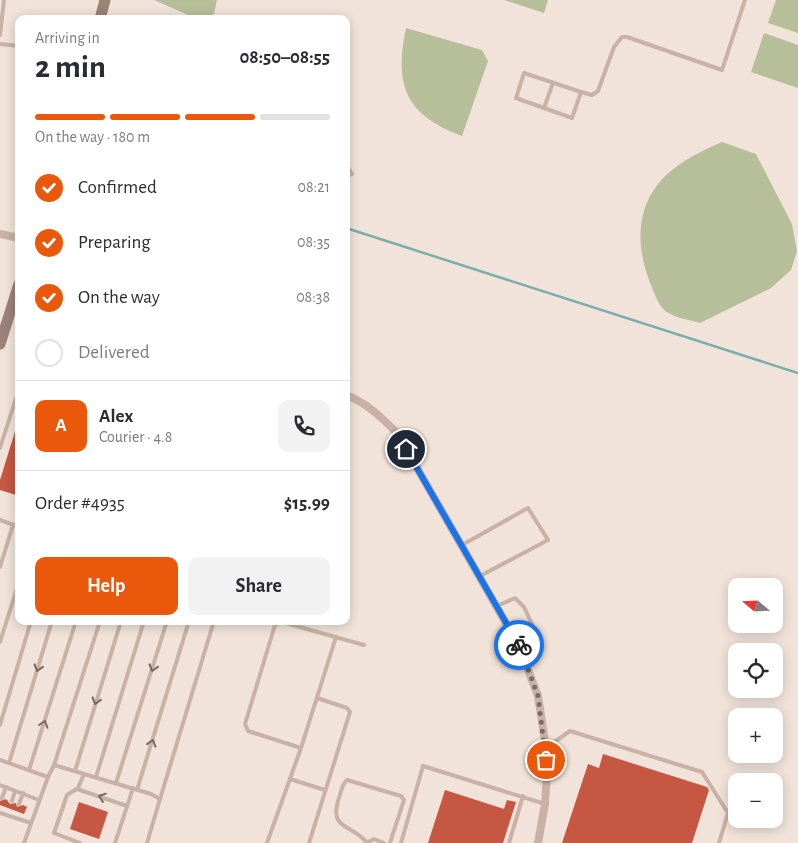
<!DOCTYPE html>
<meta charset="utf-8">
<style>
:root{--surface:#fff;--page:#f2f2f3;--text:#2b2b33;--muted:#7c7c81;--line:#e1e1e2;--accent:#ea580c}
body{margin:0;font-family:"Alegreya Sans",sans-serif;background:var(--page);color:var(--text);height:100vh;display:flex;flex-direction:column;font-size:19px;white-space:nowrap}
*{box-sizing:border-box;margin:0}
p{font-size:16px;color:var(--muted)}
.icon{flex:none;width:28px;height:28px;fill:none;stroke:currentColor;stroke-width:2;stroke-linecap:round;stroke-linejoin:round}
.map{position:relative;flex:1;overflow:hidden}
.side{position:absolute;left:15px;top:15px;width:335px;height:610px;display:flex;flex-direction:column;background:var(--surface);border-radius:10px;box-shadow:0 2px 12px #0003}
.side>*{flex:none}
.needle{width:32px;rotate:289deg}
.buttons{position:absolute;left:728px;top:578px;display:grid;gap:10px}
.buttons a{display:grid;place-items:center;width:55px;height:55px;border-radius:10px;background:var(--surface);box-shadow:0 2px 12px #0003;font-size:25px}
.pin{position:absolute;display:grid;place-items:center;width:42px;height:42px;color:#fff;margin:-21px;border:2px solid #fff;border-radius:50%;box-shadow:0 1px 5px #0007}
.courier{position:absolute;display:grid;place-items:center;width:50px;height:50px;margin:-25px;border:4px solid #1a73e8;border-radius:50%;background:#fff;color:#222;box-shadow:0 1px 6px #0007}
.overview em{font-style:normal;font-weight:700}
.overview div{display:flex;flex-direction:column-reverse}
.overview{display:flex;align-items:center;justify-content:space-between;height:85px;padding:0 20px}
h1{font-size:32px;font-weight:700;line-height:38px}
.bar{display:grid;grid-template-columns:repeat(4,1fr);gap:8px 5px;align-content:center;height:60px;padding:0 20px}
.bar i{height:6px;border-radius:4px;background:var(--line)}
.bar .on{background:var(--accent)}
.bar p{grid-column:span 4}
.line{display:flex;align-items:center;gap:12px;padding:0 20px;border-top:1px solid var(--line)}
.line div{flex:1}
.round{display:grid;place-items:center;flex:none;width:52px;height:52px;border-radius:10px;background:var(--page)}
ol{padding:0 20px;list-style:none}
li{display:flex;align-items:center;gap:15px;height:55px}
li p{margin-inline-start:auto}
li .icon{padding:5px;border-radius:50%;background:var(--accent);color:#fff;stroke-width:4}
li:last-child{color:var(--muted)}
li i{width:28px;height:28px;border:2px solid var(--line);border-radius:50%}
.cta{display:flex;gap:10px;margin-top:auto;padding:10px 20px}
.cta a{flex:1;height:58px;border-radius:10px;background:var(--accent);color:#fff;font-size:20px;font-weight:700;line-height:58px;text-align:center}
.cta a+a{background:var(--page);color:var(--text)}
.map>svg:first-child{display:block}
.green{fill:#b6bf99}
.lines{fill:none;stroke-linecap:round;stroke-linejoin:round}
.stream{stroke:#78aeab;stroke-width:2.5}
.building{fill:#c55743}
.lane{stroke:#c9b2a5;stroke-width:4}
.street{stroke:#c9b2a5;stroke-width:8}
.secondary{stroke:#9c8177;stroke-width:11}
.oneway{stroke:#77675f}
.done{stroke:#766b65;stroke-width:5;stroke-dasharray:0 9}
.route{stroke:#1a73e8;stroke-width:6}
</style>
<div class="map">
<svg width="798" height="843" viewBox="0 0 798 843">
<rect width="100%" height="100%" fill="#f1e3d9"/>
<g class="green">
<polygon points="154,0 217,0 214,14 197,19"/>
<polygon points="504,0 548,0 544,13"/>
<polygon points="776,0 798,0 798,33 768,23"/>
<path d="M406 28 482 50 488 61 462 136C405 115 394 85 406 28Z"/>
<polygon points="764,33 798,45 798,88 751,72"/>
<path d="M722 142 756 154 792 224 797 251 791 270 771 288 700 323C690 320 675 318 667 312 660 308 656 297 653 290 638 256 633 215 658 184 674 164 699 152 722 142Z"/>
</g>
<g class="lines">
<polyline class="stream" points="346,228 798,373"/>
</g>
<g class="building">
<polygon points="17,425 19,425 19,496 0,490 0,480"/>
<polygon points="603,754 707,787 709,790 692,843 562,843 588,764 599,768"/>
<polygon points="445,790 504,809 507,800 516,802 503,843 428,843"/>
<polygon points="6,799 10,804 16,803 17,807 23,805 27,807 24,814 0,805 0,801"/>
<polygon points="79,802 108,812 99,839 70,829"/>
</g>
<g class="lines">
<g class="lane">
<polyline points="0,35 4,0"/>
<polyline points="0,44 19,46"/>
<polygon points="524,73 581,92 572,118 516,98"/>
<polyline points="581,92 592,95 598,91 614,47 622,37 627,37 722,70 745,0"/>
<polyline points="544,108 553,83"/>
<polyline points="346,164 352,174 346,177"/>
<polyline points="0,448 19,389"/>
<polyline points="0,520 19,527"/>
<polyline points="462,545 528,508 548,540 480,576"/>
<polyline points="0,567 13,525"/>
<polyline points="497,606 515,598 524,607 539,639 534,645 521,650"/>
<polyline points="0,642 19,582"/>
<polyline points="0,725 31,621"/>
<polyline points="301,748 248,731 245,724 275,625 282,622 364,645"/>
<polyline points="546,748 570,731 702,772 728,813 719,843"/>
<polyline points="0,760 48,777 54,765 151,794 160,799 214,621"/>
<polyline points="9,763 52,621"/>
<polyline points="54,765 100,621"/>
<polyline points="29,770 76,621"/>
<polyline points="75,771 121,621"/>
<polyline points="96,777 144,621"/>
<polyline points="290,779 325,790"/>
<polyline points="116,783 167,621"/>
<polyline points="0,785 39,800"/>
<polyline points="77,789 127,806"/>
<polyline points="137,790 189,621"/>
<polyline points="2,798 6,787"/>
<polyline points="12,801 15,791"/>
<polyline points="19,804 23,793"/>
<polyline points="0,813 31,823"/>
<polyline points="24,843 48,777"/>
<polyline points="80,843 54,833 67,795 78,788 84,774"/>
<polyline points="115,843 133,788"/>
<polyline points="147,843 160,799"/>
<polyline points="267,843 301,748 336,637"/>
<polyline points="309,843 350,712 347,708 317,698"/>
<path d="M367 843C352 823 328 831 339 798 341 792 342 784 347 780L401 796 404 800 390 843"/>
<polyline points="367,843 374,839 384,843"/>
<polyline points="401,843 423,766 545,804"/>
<polyline points="509,843 523,796"/>
</g>
<g class="street">
<polyline points="0,234 19,238"/>
<path d="M346 395C367 403 381 417 397 433L519 646 538 696 546 748 547 773 545 804 538 843"/>
</g>
<g class="secondary">
<polyline points="100,19 105,0"/>
<polyline points="0,344 19,284"/>
</g>
</g>
<defs><path id="oneway-chevron" d="M-2-3.5L2.5 0L-2 3.5" fill="none" stroke-width="1.6" stroke-linecap="round" stroke-linejoin="round" transform="scale(1.25)"/></defs>
<g class="oneway">
<use href="#oneway-chevron" transform="translate(38 668) rotate(107)"/>
<use href="#oneway-chevron" transform="translate(153 668) rotate(107)"/>
<use href="#oneway-chevron" transform="translate(96 701) rotate(107)"/>
<use href="#oneway-chevron" transform="translate(44 724) rotate(-72)"/>
<use href="#oneway-chevron" transform="translate(152 743) rotate(-73)"/>
<use href="#oneway-chevron" transform="translate(102 797) rotate(-161)"/>
</g>
<g class="lines">
<polyline class="done" points="519,645 538,696 546,760"/>
<polyline class="route" points="406,449 519,645"/>
</g>
</svg>
<div class="buttons">
<a><svg class="needle" viewBox="-14 -14 28 28"><path d="M0-13l5 13h-10z" fill="#e53935"/><path d="M0 13l5-13h-10z" fill="#7c7c81"/></svg></a>
<a><svg class="icon" aria-label="locate" viewBox="0 0 24 24"><circle cx="12" cy="12" r="6"/><path d="M12 2v4M12 18v4M2 12h4M18 12h4"/></svg></a>
<a>+</a>
<a>−</a>
</div>
<div class="pin" style="left:546px;top:760px;background:#ea580c"><svg class="icon" aria-label="bag" viewBox="0 0 24 24"><path d="M5 8h14l-1 12H6zM9 8a3 3 0 0 1 6 0"/></svg></div>
<div class="pin" style="left:406px;top:449px;background:#1f2937"><svg class="icon" aria-label="home" viewBox="0 0 24 24"><path d="M3 11l9-7 9 7M6 9v11h12V9"/></svg></div>
<div class="courier" style="left:519px;top:645px"><svg class="icon" aria-label="bike" viewBox="0 0 24 24"><circle cx="6" cy="16" r="4"/><circle cx="18" cy="16" r="4"/><path d="M6 16l4-8h5l3 8M10 8l3 8H6M13 5h3"/></svg></div>
<section class="side">
<div class="overview"><div><h1>2 min</h1><p>Arriving in</p></div><em>08:50–08:55</em></div>
<div class="bar"><i class="on"></i><i class="on"></i><i class="on"></i><i></i><p>On the way · 180 m</p></div>
<ol>
<li><svg class="icon" aria-label="check" viewBox="0 0 24 24"><path d="M5 12l5 5 9-10"/></svg>Confirmed<p>08:21</p></li>
<li><svg class="icon" aria-label="check" viewBox="0 0 24 24"><path d="M5 12l5 5 9-10"/></svg>Preparing<p>08:35</p></li>
<li><svg class="icon" aria-label="check" viewBox="0 0 24 24"><path d="M5 12l5 5 9-10"/></svg>On the way<p>08:38</p></li>
<li><i></i>Delivered</li>
</ol>
<div class="line" style="height:90px"><b class="round" style="background:var(--accent);color:#fff">A</b><div><b>Alex</b><p>Courier · 4.8</p></div><a class="round"><svg class="icon" aria-label="phone" viewBox="0 0 24 24"><path d="M5 4h4l2 5-3 2q2 4 5 5l2-3 5 2v4C11 20 4 13 5 4z"/></svg></a></div>
<div class="line" style="height:65px"><div>Order #4935</div><b>$15.99</b></div>
<div class="cta"><a>Help</a><a>Share</a></div>
</section>
</div>
